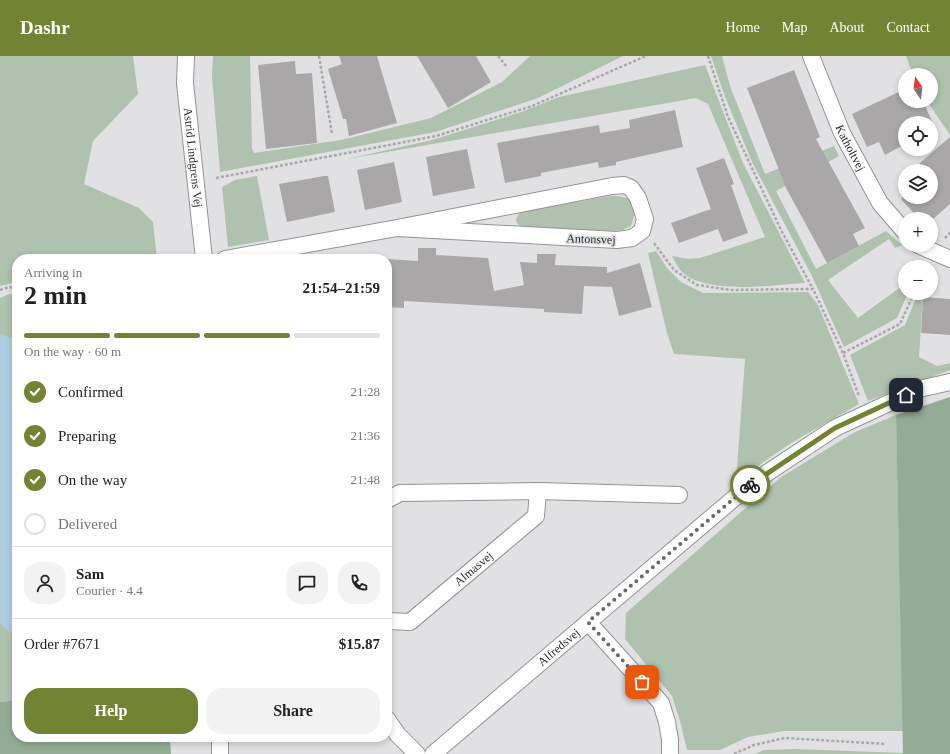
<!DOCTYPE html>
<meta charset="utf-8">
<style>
:root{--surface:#fff;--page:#f2f2f2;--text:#222;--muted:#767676;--line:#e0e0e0;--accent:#728433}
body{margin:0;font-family:"Times New Roman",serif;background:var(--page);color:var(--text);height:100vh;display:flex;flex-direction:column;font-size:15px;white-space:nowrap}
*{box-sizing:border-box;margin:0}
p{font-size:13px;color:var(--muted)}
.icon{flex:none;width:22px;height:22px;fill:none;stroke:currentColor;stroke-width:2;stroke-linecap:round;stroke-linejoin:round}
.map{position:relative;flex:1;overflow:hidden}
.details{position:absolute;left:12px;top:198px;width:380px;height:488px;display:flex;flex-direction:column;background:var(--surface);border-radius:16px;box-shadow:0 2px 6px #0003}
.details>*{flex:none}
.needle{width:26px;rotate:346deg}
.fabs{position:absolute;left:898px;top:12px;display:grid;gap:8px}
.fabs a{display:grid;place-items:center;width:40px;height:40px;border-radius:50%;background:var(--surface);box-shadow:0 2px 6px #0003;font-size:20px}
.pin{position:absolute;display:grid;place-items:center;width:34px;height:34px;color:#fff;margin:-17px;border-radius:8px;box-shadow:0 2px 6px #0006}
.courier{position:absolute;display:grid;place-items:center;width:40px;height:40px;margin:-20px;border:3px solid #728433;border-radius:50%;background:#fff;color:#222;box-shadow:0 1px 5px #0007}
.overview em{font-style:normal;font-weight:700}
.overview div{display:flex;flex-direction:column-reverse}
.overview{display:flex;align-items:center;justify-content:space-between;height:68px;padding:0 12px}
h1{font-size:26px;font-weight:700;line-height:30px}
.bar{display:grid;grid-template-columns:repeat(4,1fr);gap:6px 4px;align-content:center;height:48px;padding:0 12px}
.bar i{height:5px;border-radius:3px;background:var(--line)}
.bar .on{background:var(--accent)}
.bar p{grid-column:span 4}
.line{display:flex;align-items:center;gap:10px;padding:0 12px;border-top:1px solid var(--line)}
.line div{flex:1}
.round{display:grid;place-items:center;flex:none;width:42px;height:42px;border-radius:16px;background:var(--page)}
ol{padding:0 12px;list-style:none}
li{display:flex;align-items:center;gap:12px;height:44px}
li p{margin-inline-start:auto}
li .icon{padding:4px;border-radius:50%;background:var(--accent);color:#fff;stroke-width:4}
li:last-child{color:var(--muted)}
li i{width:22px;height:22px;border:2px solid var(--line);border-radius:50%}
.action{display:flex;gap:8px;margin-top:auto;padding:8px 12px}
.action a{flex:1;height:46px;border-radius:16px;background:var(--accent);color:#fff;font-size:16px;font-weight:700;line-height:46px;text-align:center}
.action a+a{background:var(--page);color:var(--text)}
header{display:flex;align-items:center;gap:24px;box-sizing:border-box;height:56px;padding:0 20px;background:var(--accent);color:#fff}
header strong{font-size:19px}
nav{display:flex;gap:22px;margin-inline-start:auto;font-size:14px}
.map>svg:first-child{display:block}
.green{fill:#aec2ae}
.forest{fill:#95ac94}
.water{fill:#b0cce3}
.building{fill:#aaa7a8}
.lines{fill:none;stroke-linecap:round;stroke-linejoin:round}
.minor-casing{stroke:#949496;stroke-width:18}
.path{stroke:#a9a9ab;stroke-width:2.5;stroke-dasharray:3 2;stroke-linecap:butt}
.minor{stroke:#fff;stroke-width:16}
.done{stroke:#6a6a6b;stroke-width:4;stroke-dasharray:0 7.2}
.route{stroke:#728433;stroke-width:5}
.labels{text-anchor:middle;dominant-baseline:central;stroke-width:3.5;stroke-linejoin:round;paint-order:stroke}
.street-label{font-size:12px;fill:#2a2a2b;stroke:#e1e1e3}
</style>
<header>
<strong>Dashr</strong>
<nav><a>Home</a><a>Map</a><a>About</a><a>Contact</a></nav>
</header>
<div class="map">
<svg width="950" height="698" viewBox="0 0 950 698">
<rect width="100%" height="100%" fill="#e1e1e3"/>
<g class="green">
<polygon points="0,0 133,0 138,38 93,85 84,128 139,152 153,166 157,203 17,203 17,226 0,230"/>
<polygon points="213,0 250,0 252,93 254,97 341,84 431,62 502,26 530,0 623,0 538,42 435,76 220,116 212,21"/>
<polygon points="711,0 722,0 730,30 765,118 834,90 839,100 776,135 816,213 886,175 902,189 895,192 889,183 828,224 858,262 905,228 905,237 908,237 897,262 844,291 812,220 752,106 724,38"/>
<polygon points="906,0 950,0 950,79 927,45 931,45 931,19 913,19"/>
<path d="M705 9 743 107 805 227C773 229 707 239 682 216 678 212 675 205 672 200L689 203 700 202 765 181 708 48 696 42 347 103 432 84 521 56 559 41Z"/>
<polygon points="257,120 269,184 228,191 222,131 235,124"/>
<path d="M610 140C633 140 639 147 631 170L622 174 613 175 521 171 517 167 516 163 520 156Z"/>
<polygon points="656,195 667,212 681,226 703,237 808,236 818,249 859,348 791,387 736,425 745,303 674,298 667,277 648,197"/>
<polygon points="918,237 923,237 919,301 937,310 950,307 950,314 868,345 850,299 905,269"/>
<polygon points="9,238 17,238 17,644 0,646 0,242"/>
<polygon points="896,359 903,675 784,675 748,681 720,694 687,694 680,665 672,640 625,583 626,557 781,421 855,376"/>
<polygon points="795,693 903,697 903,698 755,698 764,694"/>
</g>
<g class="forest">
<polygon points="950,341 950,698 903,698 896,359"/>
<polygon points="17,644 17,681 170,681 171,698 0,698 0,646"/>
</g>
<polygon class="water" points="0,278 17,284 17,582 0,568"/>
<g class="building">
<polygon points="339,0 377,0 397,67 349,80 346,63 343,63 328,13 342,8"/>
<polygon points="417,0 476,0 491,26 448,52"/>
<polygon points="295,5 296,18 312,17 317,87 266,93 258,9"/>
<polygon points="794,14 820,81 816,83 865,172 853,178 859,190 827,207 786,132 747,32"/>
<polygon points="905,33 905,45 923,45 935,72 931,74 931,67 905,67 905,88 885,99 879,86 867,91 852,58"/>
<polygon points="675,54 683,91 616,106 616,109 599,112 598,106 541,117 541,120 505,127 497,87 599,69 600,77 630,72 629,64"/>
<polygon points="950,81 950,148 933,163 919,163 901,143 905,139 905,141 931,141 931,115 911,115"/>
<polygon points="467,93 475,132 433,140 426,101"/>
<polygon points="724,102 734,128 731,129 748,177 723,186 718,173 679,187 671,167 711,153 696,112"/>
<polygon points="394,106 402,146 365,154 357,114"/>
<polygon points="324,120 328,120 335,156 287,166 279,128"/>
<polygon points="418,192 436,192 436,199 488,202 494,235 524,229 520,206 537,207 537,198 556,198 555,209 607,211 607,217 640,207 652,251 619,260 612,231 584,230 582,258 544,256 544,253 404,245 404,252 387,251 387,203 418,205"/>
<polygon points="923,241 950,243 950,279 921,277"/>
</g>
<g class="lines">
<g class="minor-casing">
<g id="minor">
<path id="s1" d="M186 0 185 27 204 203"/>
<path id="s2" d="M811 0 842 77 880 147 905 176"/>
<polyline points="918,189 950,203"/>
<polyline points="225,203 397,172 612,130 624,129 631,132 638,142 645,163 642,175 632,182 617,184 397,172"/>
<polyline points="387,444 400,437 538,435 679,439"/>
<path id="s3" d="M387 565 410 566 536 460 538 435"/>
<polyline points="588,566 661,647 667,666 670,684 670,698"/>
<polyline points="387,663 398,679 417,698"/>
<polyline points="220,698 220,681"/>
<path id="s4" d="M433 698 752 427 835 372 919 333 950 326"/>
</g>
</g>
<g class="path">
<polyline points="319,0 332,78"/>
<polyline points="498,0 506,10"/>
<polyline points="708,0 728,61 781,174 813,233"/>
<polyline points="216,122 436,80 532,50 646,0"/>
<polyline points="945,182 950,177"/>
<polyline points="654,187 674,214 697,229 730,234 813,233 843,297 859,340"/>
<polyline points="0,234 9,231 17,232"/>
<polyline points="843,297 900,268 914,237"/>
<polyline points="734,698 754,689 785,682 886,688"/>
</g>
<use href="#minor" class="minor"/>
</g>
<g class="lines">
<polyline class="done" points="642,626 588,566 750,429"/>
<polyline class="route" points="750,429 835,372 906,339"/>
</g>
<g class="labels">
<g class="street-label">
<text stroke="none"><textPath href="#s2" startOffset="100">Katholtvej</textPath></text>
<text stroke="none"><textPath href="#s1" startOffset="102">Astrid Lindgrens Vej</textPath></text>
<text transform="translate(591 183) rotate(2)">Antonsvej</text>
<text stroke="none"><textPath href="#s3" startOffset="106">Almasvej</textPath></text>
<text stroke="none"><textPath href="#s4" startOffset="165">Alfredsvej</textPath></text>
</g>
</g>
</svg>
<div class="fabs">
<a><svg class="needle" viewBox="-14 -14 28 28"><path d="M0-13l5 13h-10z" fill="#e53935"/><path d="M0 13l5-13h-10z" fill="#767676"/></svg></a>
<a><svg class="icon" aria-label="locate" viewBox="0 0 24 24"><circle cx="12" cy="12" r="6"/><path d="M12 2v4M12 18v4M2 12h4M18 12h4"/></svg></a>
<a><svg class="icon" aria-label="layers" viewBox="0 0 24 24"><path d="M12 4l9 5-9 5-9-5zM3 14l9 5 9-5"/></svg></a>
<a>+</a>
<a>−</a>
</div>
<div class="pin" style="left:642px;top:626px;background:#ea580c"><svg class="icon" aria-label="bag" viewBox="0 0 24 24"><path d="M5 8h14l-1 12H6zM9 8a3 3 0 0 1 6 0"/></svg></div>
<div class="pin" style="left:906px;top:339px;background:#1f2937"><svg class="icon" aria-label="home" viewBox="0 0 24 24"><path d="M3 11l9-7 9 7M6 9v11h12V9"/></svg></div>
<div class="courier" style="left:750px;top:429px"><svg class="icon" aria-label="bike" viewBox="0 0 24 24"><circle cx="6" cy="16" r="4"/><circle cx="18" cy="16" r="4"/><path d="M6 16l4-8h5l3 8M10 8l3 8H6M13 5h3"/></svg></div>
<section class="details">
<div class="overview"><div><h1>2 min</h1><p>Arriving in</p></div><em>21:54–21:59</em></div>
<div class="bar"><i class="on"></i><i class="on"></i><i class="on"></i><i></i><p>On the way · 60 m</p></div>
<ol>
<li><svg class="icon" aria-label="check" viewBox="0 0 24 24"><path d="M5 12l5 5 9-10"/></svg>Confirmed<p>21:28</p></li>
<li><svg class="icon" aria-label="check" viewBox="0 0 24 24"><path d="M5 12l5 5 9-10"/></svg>Preparing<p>21:36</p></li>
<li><svg class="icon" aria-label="check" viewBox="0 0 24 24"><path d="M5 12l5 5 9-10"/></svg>On the way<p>21:48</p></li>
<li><i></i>Delivered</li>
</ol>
<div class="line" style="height:72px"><a class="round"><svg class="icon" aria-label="person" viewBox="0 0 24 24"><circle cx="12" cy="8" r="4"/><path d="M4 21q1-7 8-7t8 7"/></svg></a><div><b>Sam</b><p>Courier · 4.4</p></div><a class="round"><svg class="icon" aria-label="chat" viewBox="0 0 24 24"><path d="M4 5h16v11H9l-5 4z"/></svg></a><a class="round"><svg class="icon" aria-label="phone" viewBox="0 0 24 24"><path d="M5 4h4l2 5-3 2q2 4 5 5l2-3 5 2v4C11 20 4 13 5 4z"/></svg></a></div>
<div class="line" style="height:52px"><div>Order #7671</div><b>$15.87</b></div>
<div class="action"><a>Help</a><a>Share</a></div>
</section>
</div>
